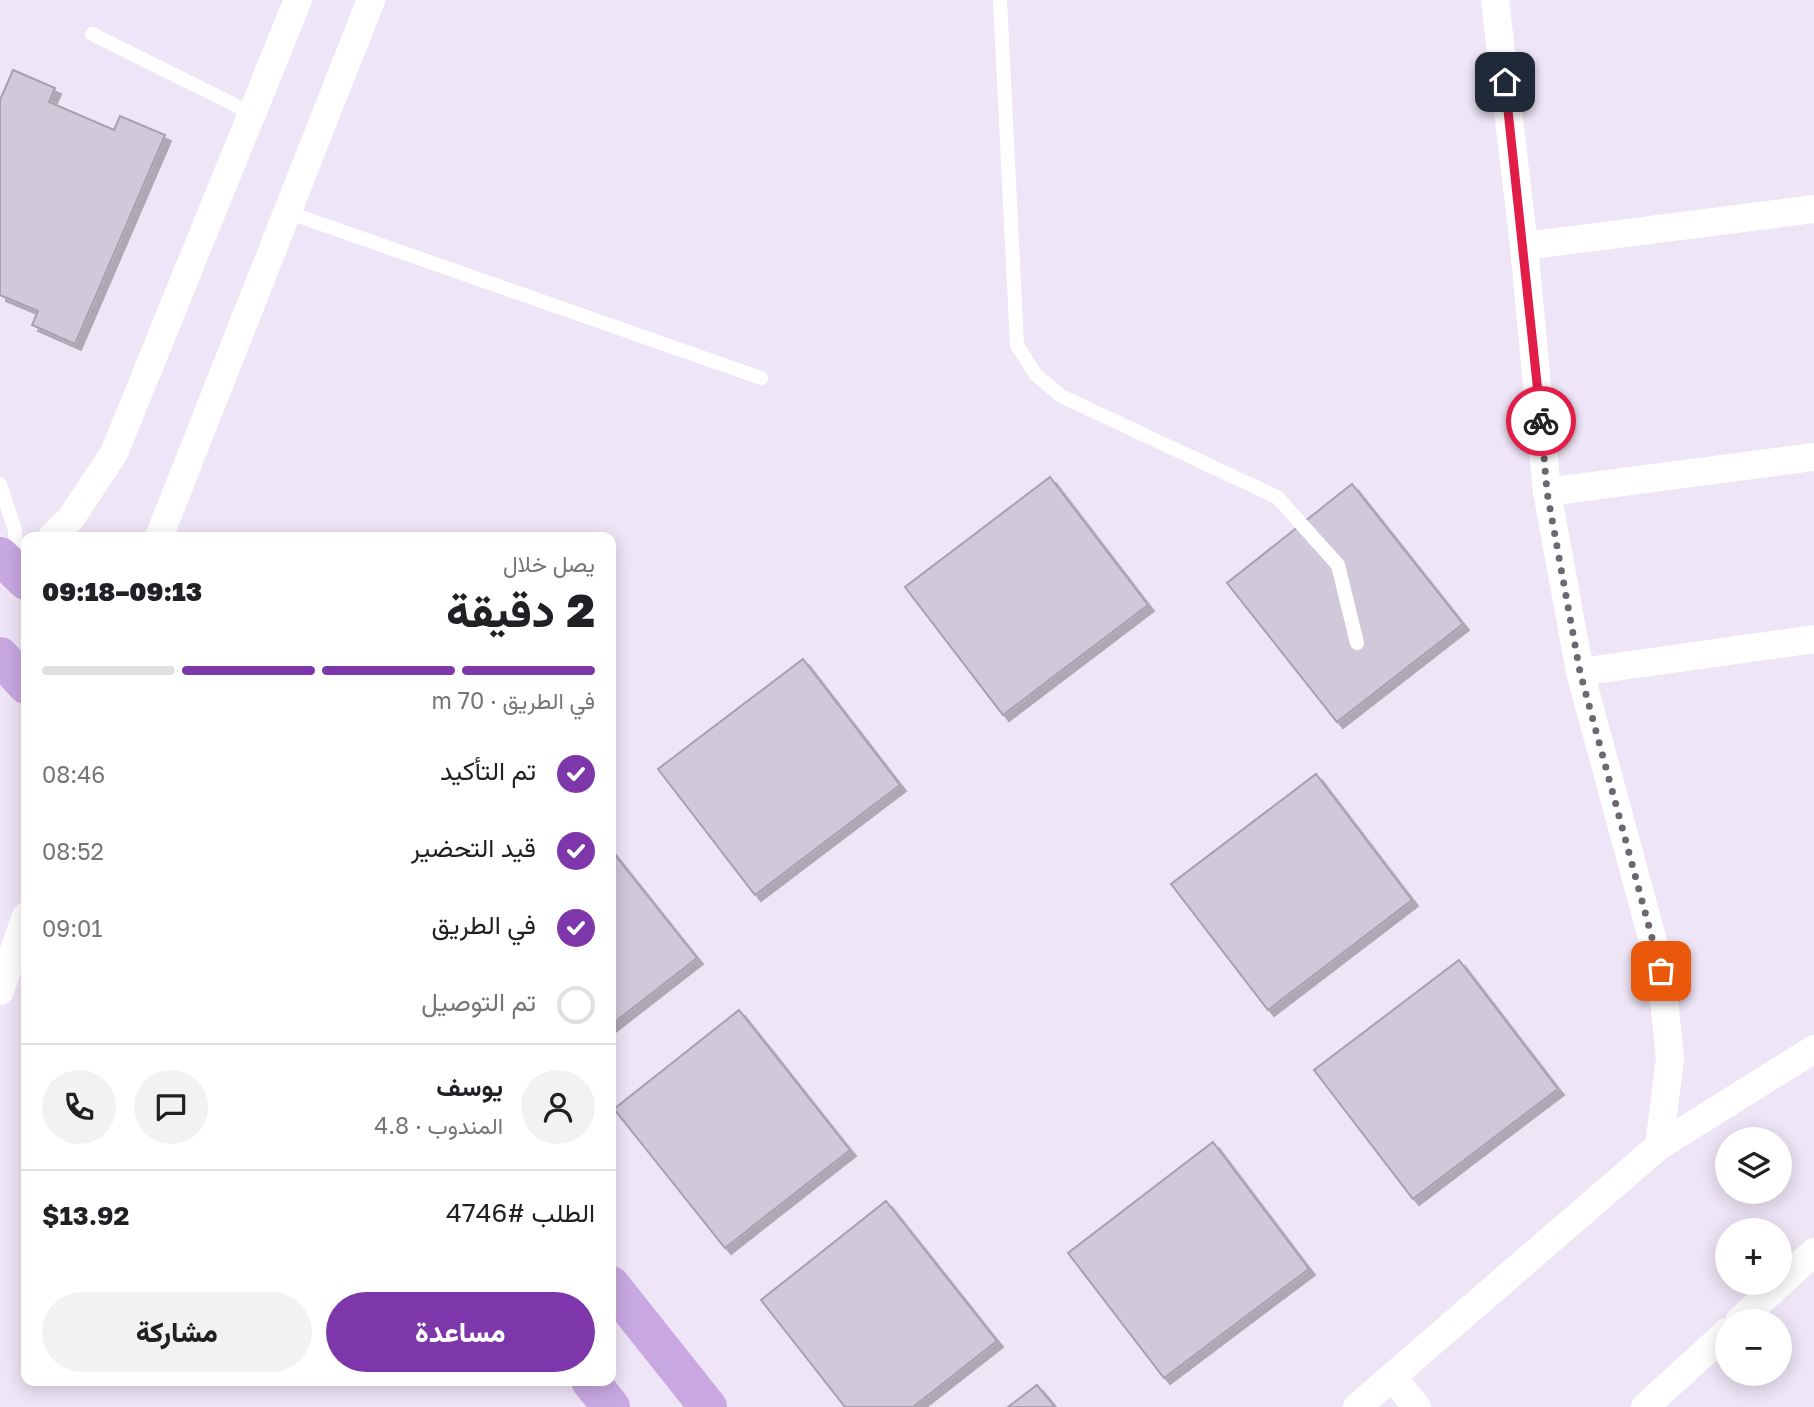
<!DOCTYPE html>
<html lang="ar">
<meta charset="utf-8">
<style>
:root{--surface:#fff;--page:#f2f2f2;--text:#202124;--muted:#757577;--line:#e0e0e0;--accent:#7d37ab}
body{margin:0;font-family:"Golos Text",Vazirmatn,sans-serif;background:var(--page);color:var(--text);direction:rtl;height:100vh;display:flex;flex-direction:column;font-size:26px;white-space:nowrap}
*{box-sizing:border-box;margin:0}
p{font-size:23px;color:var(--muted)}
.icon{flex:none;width:38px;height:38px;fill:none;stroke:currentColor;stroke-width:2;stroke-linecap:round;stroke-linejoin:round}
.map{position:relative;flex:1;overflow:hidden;direction:ltr}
.side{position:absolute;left:21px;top:532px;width:595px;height:854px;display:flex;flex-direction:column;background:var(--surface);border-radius:14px;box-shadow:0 4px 18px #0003;direction:rtl}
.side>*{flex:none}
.tools{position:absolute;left:1715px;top:1127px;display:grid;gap:14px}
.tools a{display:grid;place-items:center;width:77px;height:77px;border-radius:50%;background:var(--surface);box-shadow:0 4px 18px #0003;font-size:35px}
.pin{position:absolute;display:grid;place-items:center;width:60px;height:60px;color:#fff;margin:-30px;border-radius:14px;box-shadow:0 4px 10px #0006}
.courier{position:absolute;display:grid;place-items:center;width:70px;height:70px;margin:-35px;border:5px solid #e11d48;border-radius:50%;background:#fff;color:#222;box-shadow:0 2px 9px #0007}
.headline em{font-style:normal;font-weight:800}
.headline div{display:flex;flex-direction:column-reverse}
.headline{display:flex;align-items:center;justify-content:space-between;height:119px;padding:0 21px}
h1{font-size:46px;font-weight:800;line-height:52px}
.bar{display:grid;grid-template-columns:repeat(4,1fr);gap:10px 7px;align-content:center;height:84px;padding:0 21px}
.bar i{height:9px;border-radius:5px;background:var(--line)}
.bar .active{background:var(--accent)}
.bar p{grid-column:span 4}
.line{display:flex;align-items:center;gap:18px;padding:0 21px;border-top:2px solid var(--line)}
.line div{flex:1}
.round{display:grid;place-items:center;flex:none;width:74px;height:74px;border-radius:37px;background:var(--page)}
ol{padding:0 21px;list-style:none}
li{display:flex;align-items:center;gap:21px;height:77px}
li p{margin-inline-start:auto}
li .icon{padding:7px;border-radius:50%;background:var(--accent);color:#fff;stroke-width:4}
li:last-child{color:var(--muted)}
li i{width:38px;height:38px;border:4px solid var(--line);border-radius:50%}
.action{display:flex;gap:14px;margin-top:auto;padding:14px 21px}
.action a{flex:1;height:80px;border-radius:42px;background:var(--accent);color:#fff;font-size:28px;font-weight:800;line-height:80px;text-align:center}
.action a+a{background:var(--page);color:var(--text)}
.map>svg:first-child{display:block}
.building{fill:#d1c8d9;stroke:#a8a0b0;stroke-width:2;filter:url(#shadow)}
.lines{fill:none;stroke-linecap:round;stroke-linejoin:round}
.lane{stroke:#fff;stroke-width:14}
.street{stroke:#fff;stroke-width:28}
.primary{stroke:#c9a8e2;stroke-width:38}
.done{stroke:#6c6771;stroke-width:7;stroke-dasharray:0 12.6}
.route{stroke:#e11d48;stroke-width:9}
</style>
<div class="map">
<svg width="1814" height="1407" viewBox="0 0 1814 1407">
<defs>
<filter id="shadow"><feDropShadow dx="6" dy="6" stdDeviation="0" flood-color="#0004"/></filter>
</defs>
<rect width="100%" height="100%" fill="#eee5f6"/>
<g class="building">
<polygon points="13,70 55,88 49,102 114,130 120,116 165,135 75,344 32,325 38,311 0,295 0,100"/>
<polygon points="1050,477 1148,605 1003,715 905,587"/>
<polygon points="1352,484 1463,624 1337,722 1227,583"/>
<polygon points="803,659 900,785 755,895 658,769"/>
<polygon points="1316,774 1412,900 1268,1010 1171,884"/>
<polygon points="611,850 697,958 611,1025"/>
<polygon points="1459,960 1558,1089 1413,1199 1314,1070"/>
<polygon points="739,1010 850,1150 725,1248 614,1109"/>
<polygon points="1213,1142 1309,1269 1164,1378 1068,1253"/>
<polygon points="886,1201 997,1341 913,1407 845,1407 761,1300"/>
<polygon points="1037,1385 1055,1407 1008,1407"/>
</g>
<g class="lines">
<g class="lane">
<polyline points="1000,0 1017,345 1036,375 1061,396 1277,497 1338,565 1357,643"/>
<polyline points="92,34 253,114"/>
<polyline points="287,212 761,378"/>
<polyline points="0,484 15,530 16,564"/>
</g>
<g class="street">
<polyline points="1495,0 1524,246 1547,492 1580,672 1661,971 1670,1058 1659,1146"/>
<polyline points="1524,246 1814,209"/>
<polyline points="1547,492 1814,457"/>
<polyline points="52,537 71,518 114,453 298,0"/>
<polyline points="159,537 371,0"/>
<polyline points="1580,672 1814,639"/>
<polyline points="0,991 26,916"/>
<polyline points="1739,1321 1814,1252"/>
<polyline points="1392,1377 1417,1407"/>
<polyline points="1357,1407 1659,1146 1814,1049"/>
<polyline points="1645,1407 1727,1332"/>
</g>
<g class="primary">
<polyline points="0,556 26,581"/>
<polyline points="0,656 26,685"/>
<polyline points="611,1285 708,1407"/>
<polyline points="590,1381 611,1407"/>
</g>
</g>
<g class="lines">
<polyline class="done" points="1541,421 1547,492 1580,672 1661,971"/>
<polyline class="route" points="1505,82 1541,421"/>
</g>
</svg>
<div class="tools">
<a><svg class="icon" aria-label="layers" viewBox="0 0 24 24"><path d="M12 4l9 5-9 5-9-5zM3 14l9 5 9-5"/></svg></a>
<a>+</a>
<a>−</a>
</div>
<div class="pin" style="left:1661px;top:971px;background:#ea580c"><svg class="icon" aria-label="bag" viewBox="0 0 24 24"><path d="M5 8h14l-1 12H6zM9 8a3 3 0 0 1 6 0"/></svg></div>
<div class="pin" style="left:1505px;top:82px;background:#1f2937"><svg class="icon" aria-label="home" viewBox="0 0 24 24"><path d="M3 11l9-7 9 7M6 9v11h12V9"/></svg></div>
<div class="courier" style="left:1541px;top:421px"><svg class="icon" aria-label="bike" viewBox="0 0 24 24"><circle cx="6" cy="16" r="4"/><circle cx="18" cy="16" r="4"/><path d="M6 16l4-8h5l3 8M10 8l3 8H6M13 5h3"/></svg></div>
<section class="side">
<div class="headline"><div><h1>2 دقيقة</h1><p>يصل خلال</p></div><em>09:13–09:18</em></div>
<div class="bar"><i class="active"></i><i class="active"></i><i class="active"></i><i></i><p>في الطريق · 70 m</p></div>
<ol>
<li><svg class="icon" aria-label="check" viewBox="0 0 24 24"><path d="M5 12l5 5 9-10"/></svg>تم التأكيد<p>08:46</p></li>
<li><svg class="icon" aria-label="check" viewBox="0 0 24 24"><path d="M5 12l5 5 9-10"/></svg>قيد التحضير<p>08:52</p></li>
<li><svg class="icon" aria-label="check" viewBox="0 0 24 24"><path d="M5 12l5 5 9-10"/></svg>في الطريق<p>09:01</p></li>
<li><i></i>تم التوصيل</li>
</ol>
<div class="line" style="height:126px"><a class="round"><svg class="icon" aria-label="person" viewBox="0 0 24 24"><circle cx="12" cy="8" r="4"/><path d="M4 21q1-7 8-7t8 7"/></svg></a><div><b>يوسف</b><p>المندوب · 4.8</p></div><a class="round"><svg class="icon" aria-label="chat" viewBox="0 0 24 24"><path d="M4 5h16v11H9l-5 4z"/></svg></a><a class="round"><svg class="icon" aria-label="phone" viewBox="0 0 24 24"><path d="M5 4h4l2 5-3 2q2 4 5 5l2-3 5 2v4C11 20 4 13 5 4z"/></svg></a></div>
<div class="line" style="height:91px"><div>الطلب #4746</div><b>$13.92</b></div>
<div class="action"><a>مساعدة</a><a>مشاركة</a></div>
</section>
</div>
